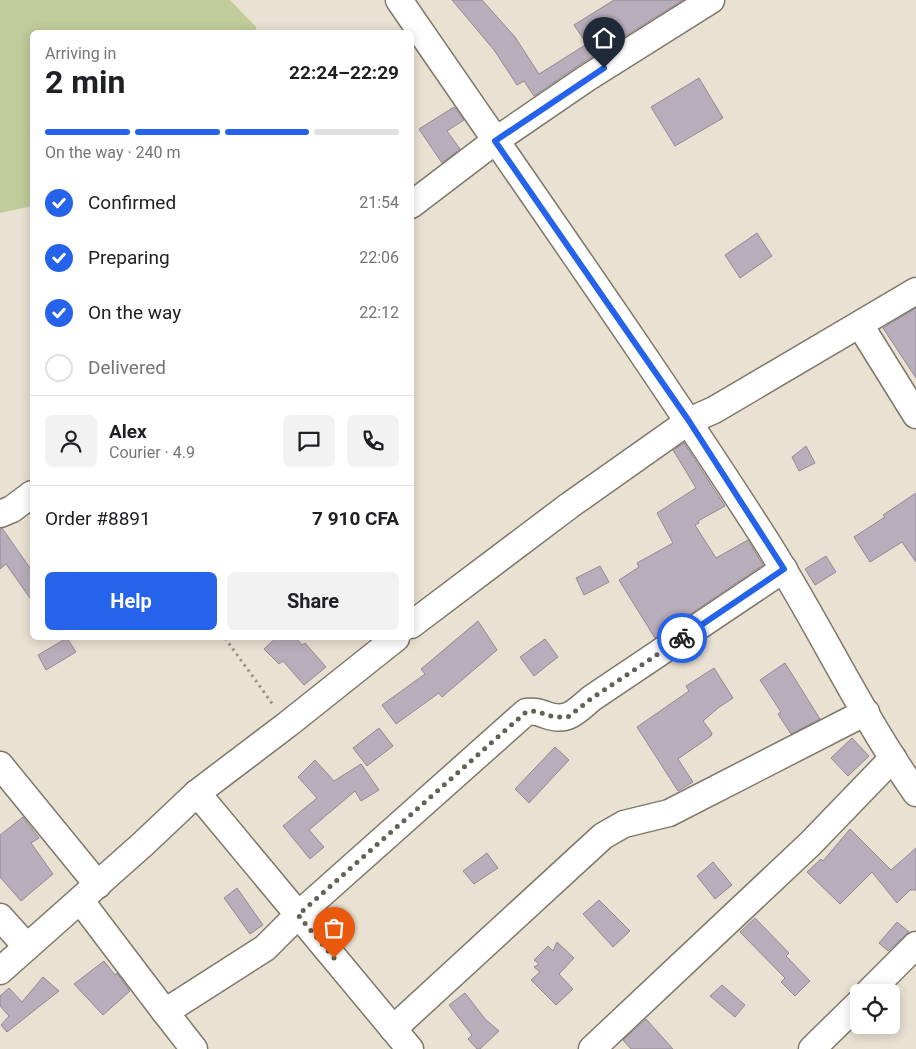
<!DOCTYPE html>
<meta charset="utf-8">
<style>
:root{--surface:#fff;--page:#f2f2f2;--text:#202124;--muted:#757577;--line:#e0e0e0;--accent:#2563eb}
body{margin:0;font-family:Roboto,sans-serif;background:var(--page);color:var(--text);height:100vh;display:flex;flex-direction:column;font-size:19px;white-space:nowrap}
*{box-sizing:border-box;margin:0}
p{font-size:16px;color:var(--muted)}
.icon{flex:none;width:28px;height:28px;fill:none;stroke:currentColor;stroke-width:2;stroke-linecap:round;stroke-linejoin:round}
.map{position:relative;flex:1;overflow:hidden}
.details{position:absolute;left:30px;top:30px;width:384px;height:610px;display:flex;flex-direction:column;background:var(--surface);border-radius:8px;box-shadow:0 2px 12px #0003}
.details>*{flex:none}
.fabs{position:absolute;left:850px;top:984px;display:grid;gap:10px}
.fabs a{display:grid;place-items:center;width:50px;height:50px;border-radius:8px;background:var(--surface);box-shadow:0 2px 12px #0003;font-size:25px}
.pin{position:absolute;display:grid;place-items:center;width:42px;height:42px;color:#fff;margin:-51px -21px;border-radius:50% 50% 50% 0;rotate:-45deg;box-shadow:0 0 5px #0007}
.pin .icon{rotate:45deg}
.courier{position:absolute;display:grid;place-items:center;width:50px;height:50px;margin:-25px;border:4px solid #2563eb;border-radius:50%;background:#fff;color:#222;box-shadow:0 1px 6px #0007}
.overview em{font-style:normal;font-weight:700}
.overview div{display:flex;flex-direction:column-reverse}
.overview{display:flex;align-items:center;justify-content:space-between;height:85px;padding:0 15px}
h1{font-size:32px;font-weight:700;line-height:38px}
.bar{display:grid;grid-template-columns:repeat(4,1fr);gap:8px 5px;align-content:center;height:60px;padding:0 15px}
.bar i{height:6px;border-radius:4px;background:var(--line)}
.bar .active{background:var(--accent)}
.bar p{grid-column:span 4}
.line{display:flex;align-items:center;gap:12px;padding:0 15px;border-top:1px solid var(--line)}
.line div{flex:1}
.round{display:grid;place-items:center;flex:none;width:52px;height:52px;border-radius:8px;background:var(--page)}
ol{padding:0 15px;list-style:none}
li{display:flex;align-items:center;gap:15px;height:55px}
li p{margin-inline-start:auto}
li .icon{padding:5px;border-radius:50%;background:var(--accent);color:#fff;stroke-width:4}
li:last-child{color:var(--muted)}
li i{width:28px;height:28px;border:2px solid var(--line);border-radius:50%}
.button{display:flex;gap:10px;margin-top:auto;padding:10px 15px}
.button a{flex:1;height:58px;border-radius:8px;background:var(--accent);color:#fff;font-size:20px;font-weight:700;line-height:58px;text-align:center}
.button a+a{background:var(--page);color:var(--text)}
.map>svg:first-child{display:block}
.green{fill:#c1cc9b}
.building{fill:#b8adba;stroke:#948a96}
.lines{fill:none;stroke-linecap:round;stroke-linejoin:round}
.minor-casing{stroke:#7f786a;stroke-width:29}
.path{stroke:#9a9489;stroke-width:3;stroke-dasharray:2.5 4;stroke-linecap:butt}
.minor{stroke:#fff;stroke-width:26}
.done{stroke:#656058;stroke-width:5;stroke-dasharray:0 9}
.route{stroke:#2563eb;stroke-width:6}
</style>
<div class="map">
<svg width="916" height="1049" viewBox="0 0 916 1049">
<rect width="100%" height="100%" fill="#e9e1d2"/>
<polygon class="green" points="0,0 230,0 256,27 256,32 32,32 32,206 0,213"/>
<g class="building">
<polygon points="452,0 482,0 515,37 539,74 587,44 574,25 614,0 683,0 579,65 534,96 524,81 517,85 494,50"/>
<polygon points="699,78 723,118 675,146 651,107"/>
<polygon points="454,107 464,120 447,131 460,149 442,163 419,129"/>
<polygon points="757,233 772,256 740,278 725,255"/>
<polygon points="916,308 916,378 883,328"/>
<polygon points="684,443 725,506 698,521 699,523 695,525 716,558 748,540 763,565 655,638 619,580 639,567 637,563 673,543 657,513 696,488 673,450"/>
<polygon points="806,446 815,463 799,471 792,457"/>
<polygon points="916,493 916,562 902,542 870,562 854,537 885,517 883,515"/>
<polygon points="2,528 32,571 32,601 6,564 0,569 0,529"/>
<polygon points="826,556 836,572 815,585 805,569"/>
<polygon points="600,566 609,582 584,595 576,578"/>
<polygon points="478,621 497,650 442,697 439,693 396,724 382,705 425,674 421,669"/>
<polygon points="67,638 76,652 46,670 38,655"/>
<polygon points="276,638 296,638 302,645 305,643 326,667 304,685 283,661 279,664 264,649"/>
<polygon points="545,639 558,657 534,676 520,657"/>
<polygon points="785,663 820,719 791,734 778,714 781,712 760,680"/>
<polygon points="714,668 733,698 718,708 703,721 712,733 711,736 678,759 693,782 678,791 637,727 689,691 686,686"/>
<polygon points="379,728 393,746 367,766 353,748"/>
<polygon points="852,738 869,756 848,776 831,758"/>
<polygon points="555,747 569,760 529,803 515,789"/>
<polygon points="315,760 334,781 361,764 379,790 361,801 355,791 309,830 324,847 310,859 283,826 317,798 298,777"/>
<polygon points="23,817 39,838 31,843 53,874 21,901 0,877 0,835"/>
<polygon points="850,829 891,870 916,848 916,890 910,890 897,903 872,872 840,904 807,872 821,859 823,861"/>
<polygon points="487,853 498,868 474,884 463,871"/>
<polygon points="713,862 732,885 715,899 697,876"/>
<polygon points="237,888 263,925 250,934 224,898"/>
<polygon points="599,900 630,931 613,947 583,914"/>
<polygon points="755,918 789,953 786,956 810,981 795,996 781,982 785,978 740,932"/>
<polygon points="897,922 909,932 888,951 879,943"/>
<polygon points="557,942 574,958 559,974 573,989 556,1005 531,980 540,972 534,967 539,964 534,960 548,946 553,951"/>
<polygon points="104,961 115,975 117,973 130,991 103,1015 74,984"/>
<polygon points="43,977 59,991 7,1032 1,1025 9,1016 0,1006 0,996 9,988 22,1002"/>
<polygon points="722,985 745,1005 735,1017 710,996"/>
<polygon points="465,993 485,1019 499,1031 480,1049 477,1049 468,1039 472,1035 449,1005"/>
<polygon points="646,1019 673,1049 631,1049 623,1040"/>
</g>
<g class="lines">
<g class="minor-casing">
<g id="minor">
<path d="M399 0C521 178 646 354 763 536 817 620 859 712 916 793"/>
<polyline points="411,205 495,141 587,78 711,0"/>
<polyline points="860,325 916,415"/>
<polyline points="0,514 12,509 32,494"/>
<polyline points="411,625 570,505 689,421 714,410 916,291"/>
<polyline points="0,765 98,885"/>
<polyline points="197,793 410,1049"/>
<polyline points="80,900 165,1012 194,1049"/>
<polyline points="0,917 27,947"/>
<polyline points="0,971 143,844 197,793 288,724 396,638"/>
<polyline points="869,992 916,945"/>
<path d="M165 1012 265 948 298 915 526 712C535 711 538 712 546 715 568 723 576 711 592 698L784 569"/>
<polyline points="393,1029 603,836 624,824 669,813 866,712"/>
<polyline points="592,1049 810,844 893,758"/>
<polyline points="812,1049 859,1003"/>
</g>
</g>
<polyline class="path" points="225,638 274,706"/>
<use href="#minor" class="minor"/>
</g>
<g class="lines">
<polyline class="done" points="334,958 298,915 526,712 535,711 554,717 568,717 592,698 682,638"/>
<polyline class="route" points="604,68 495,141 689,421 784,569 682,638"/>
</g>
</svg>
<div class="fabs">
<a><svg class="icon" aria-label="locate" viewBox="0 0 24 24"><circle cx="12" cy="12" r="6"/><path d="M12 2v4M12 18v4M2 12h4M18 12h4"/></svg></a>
</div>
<div class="pin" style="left:334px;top:958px;background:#ea580c"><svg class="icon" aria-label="bag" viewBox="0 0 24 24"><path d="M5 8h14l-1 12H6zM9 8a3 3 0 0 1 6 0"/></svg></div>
<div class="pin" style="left:604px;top:68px;background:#1f2937"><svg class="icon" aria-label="home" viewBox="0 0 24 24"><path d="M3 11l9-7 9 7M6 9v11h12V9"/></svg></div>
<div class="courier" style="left:682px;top:638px"><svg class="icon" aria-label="bike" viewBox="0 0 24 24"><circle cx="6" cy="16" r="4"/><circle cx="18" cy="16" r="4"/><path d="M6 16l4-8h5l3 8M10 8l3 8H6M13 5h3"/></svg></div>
<section class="details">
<div class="overview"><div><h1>2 min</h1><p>Arriving in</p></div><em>22:24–22:29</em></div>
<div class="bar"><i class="active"></i><i class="active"></i><i class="active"></i><i></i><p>On the way · 240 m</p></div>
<ol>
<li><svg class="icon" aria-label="check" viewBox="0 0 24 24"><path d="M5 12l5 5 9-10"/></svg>Confirmed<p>21:54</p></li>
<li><svg class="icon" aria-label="check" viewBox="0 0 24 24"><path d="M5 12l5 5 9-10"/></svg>Preparing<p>22:06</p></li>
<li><svg class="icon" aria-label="check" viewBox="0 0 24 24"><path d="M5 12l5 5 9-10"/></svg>On the way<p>22:12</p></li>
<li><i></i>Delivered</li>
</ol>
<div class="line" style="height:90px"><a class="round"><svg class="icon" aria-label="person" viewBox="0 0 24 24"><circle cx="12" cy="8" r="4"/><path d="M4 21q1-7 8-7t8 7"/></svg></a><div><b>Alex</b><p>Courier · 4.9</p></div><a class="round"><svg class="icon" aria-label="chat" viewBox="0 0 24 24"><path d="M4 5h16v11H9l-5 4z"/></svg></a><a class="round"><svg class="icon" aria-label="phone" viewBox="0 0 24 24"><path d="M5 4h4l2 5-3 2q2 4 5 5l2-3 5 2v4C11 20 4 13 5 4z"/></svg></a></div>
<div class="line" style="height:65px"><div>Order #8891</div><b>7 910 CFA</b></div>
<div class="button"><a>Help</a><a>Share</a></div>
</section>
</div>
